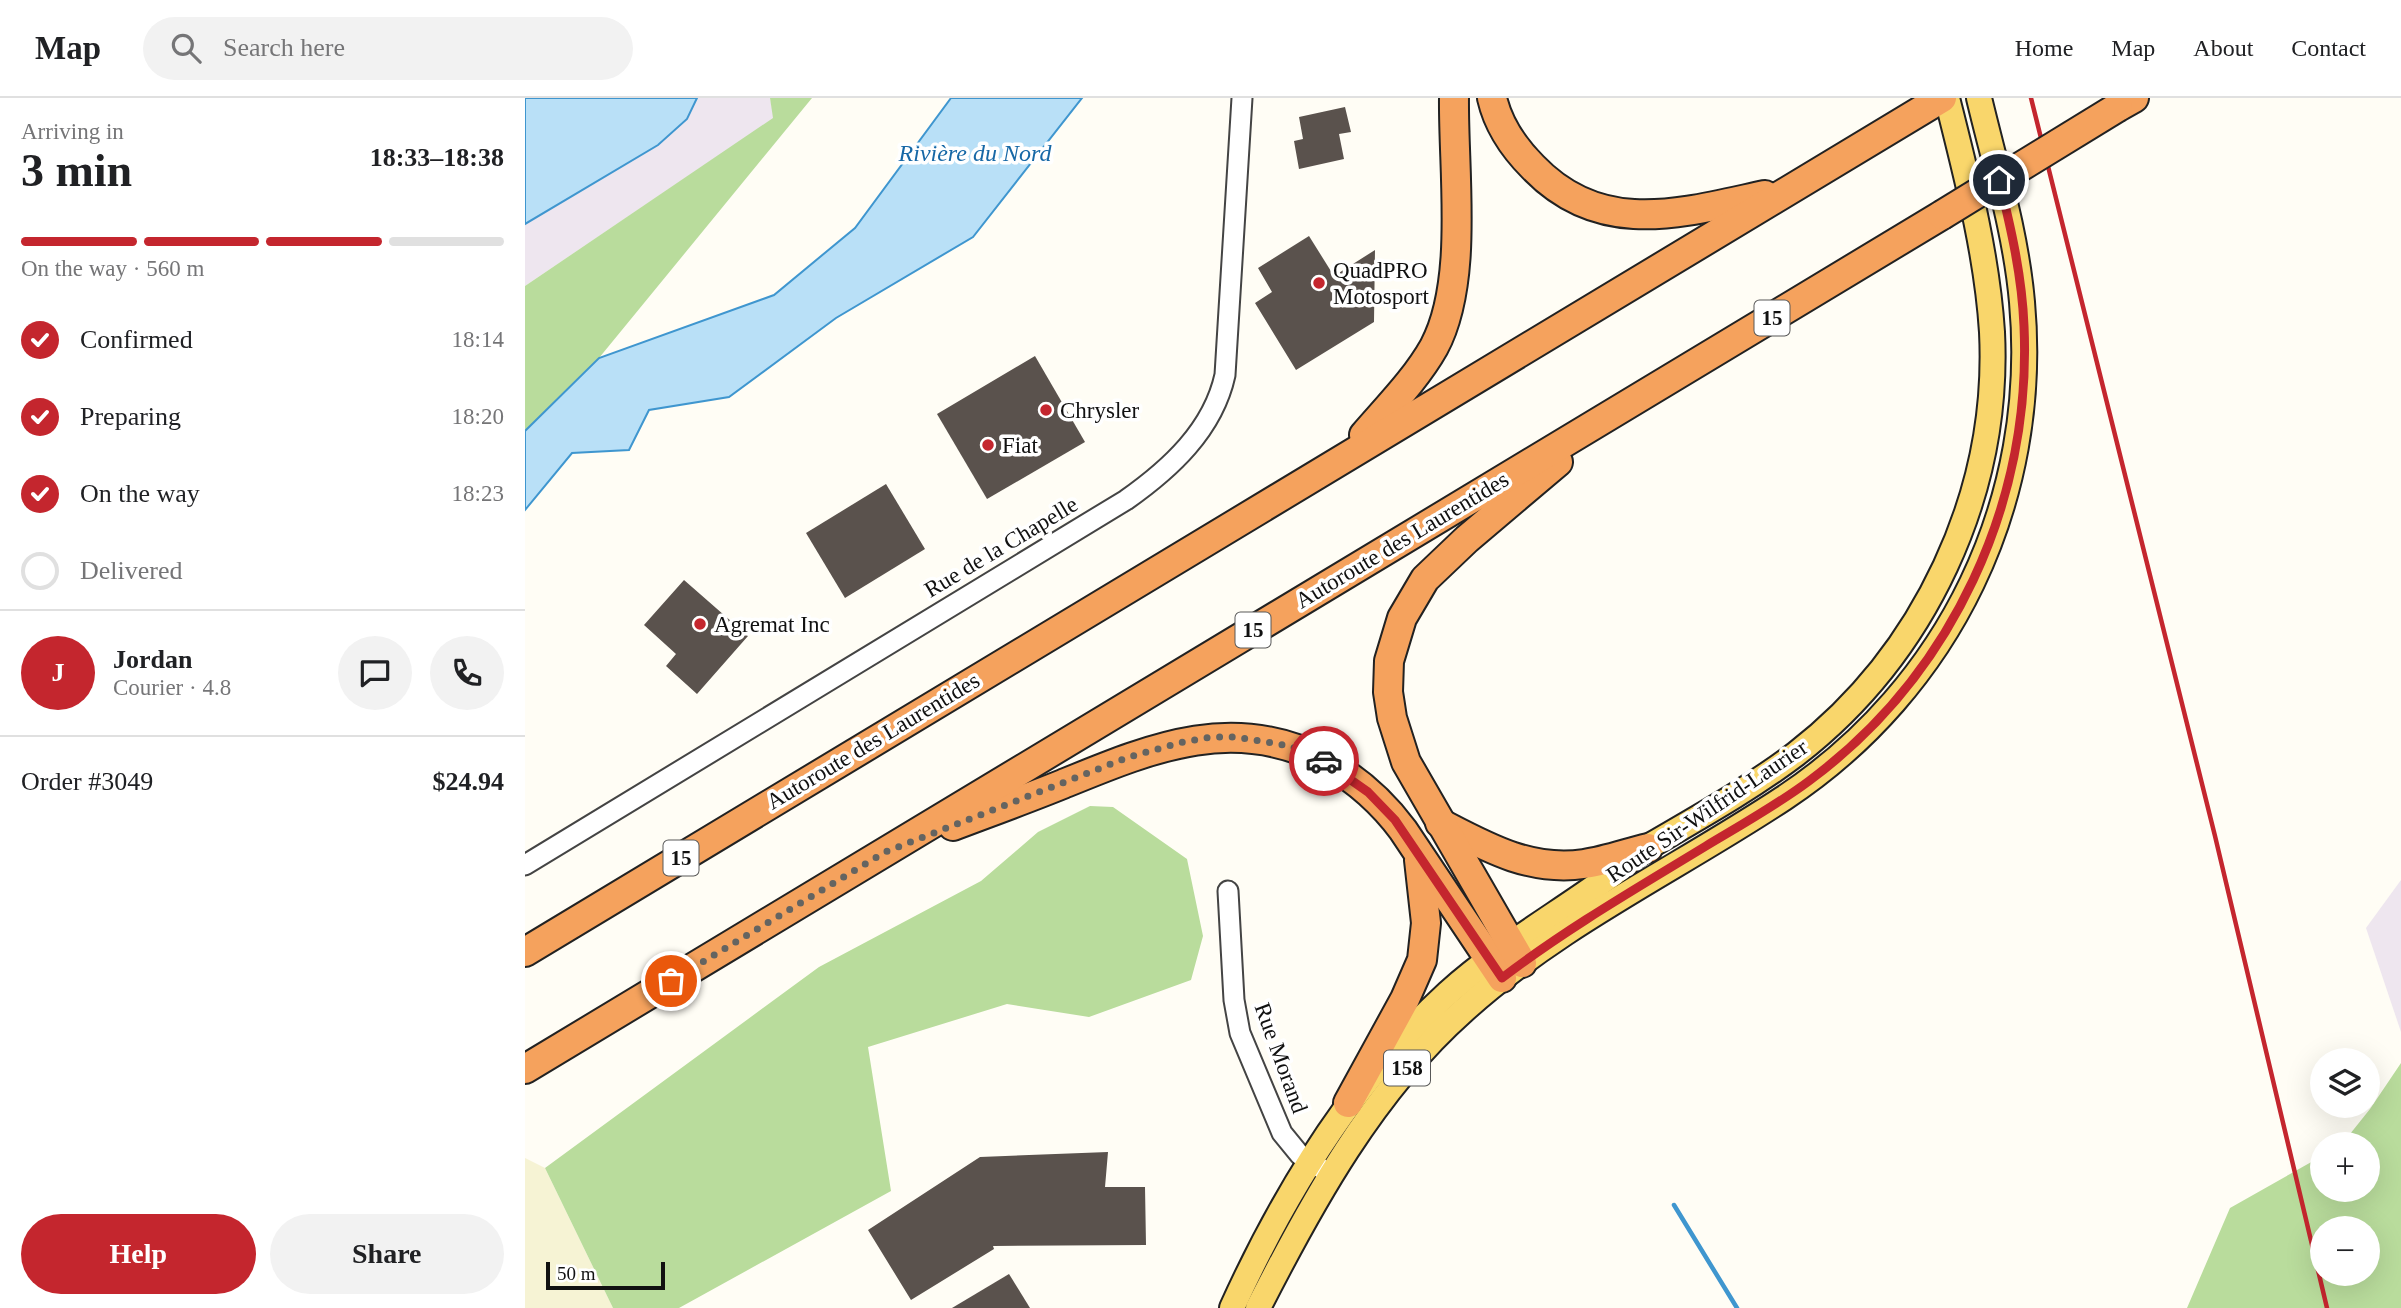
<!DOCTYPE html>
<meta charset="utf-8">
<style>
:root{--surface:#fff;--page:#f2f2f2;--text:#202124;--muted:#757577;--line:#e0e0e0;--accent:#c4262e}
body{margin:0;font-family:Georgia,serif;background:var(--page);color:var(--text);height:100vh;display:flex;flex-direction:column;font-size:26px;white-space:nowrap}
*{box-sizing:border-box;margin:0}
p{font-size:23px;color:var(--muted)}
.icon{flex:none;width:38px;height:38px;fill:none;stroke:currentColor;stroke-width:2;stroke-linecap:round;stroke-linejoin:round}
.map{position:relative;flex:1;overflow:hidden}
.sheet{display:flex;flex-direction:column;background:var(--surface);width:525px}
.sheet>*{flex:none}
.buttons{position:absolute;left:1785px;top:950px;display:grid;gap:14px}
.buttons a{display:grid;place-items:center;width:70px;height:70px;border-radius:50%;background:var(--surface);box-shadow:0 7px 28px #0002;font-size:35px}
.scale{position:absolute;left:21px;bottom:18px;width:119px;box-sizing:border-box;padding-left:7px;border:4px solid #111;border-top:0;font-size:19px;line-height:24px;white-space:nowrap;color:#111;-webkit-text-stroke:5px #fff;paint-order:stroke}
.pin{position:absolute;display:grid;place-items:center;width:60px;height:60px;color:#fff;margin:-30px;border:4px solid #fff;border-radius:50%;box-shadow:0 2px 7px #0007}
.courier{position:absolute;display:grid;place-items:center;width:70px;height:70px;margin:-35px;border:5px solid #c4262e;border-radius:50%;background:#fff;color:#222;box-shadow:0 2px 9px #0007}
.summary em{font-style:normal;font-weight:700}
.summary div{display:flex;flex-direction:column-reverse}
.summary{display:flex;align-items:center;justify-content:space-between;height:119px;padding:0 21px}
h1{font-size:46px;font-weight:700;line-height:52px}
.bar{display:grid;grid-template-columns:repeat(4,1fr);gap:10px 7px;align-content:center;height:84px;padding:0 21px}
.bar i{height:9px;border-radius:5px;background:var(--line)}
.bar .on{background:var(--accent)}
.bar p{grid-column:span 4}
.line{display:flex;align-items:center;gap:18px;padding:0 21px;border-top:2px solid var(--line)}
.line div{flex:1}
.round{display:grid;place-items:center;flex:none;width:74px;height:74px;border-radius:37px;background:var(--page)}
ol{padding:0 21px;list-style:none}
li{display:flex;align-items:center;gap:21px;height:77px}
li p{margin-inline-start:auto}
li .icon{padding:7px;border-radius:50%;background:var(--accent);color:#fff;stroke-width:4}
li:last-child{color:var(--muted)}
li i{width:38px;height:38px;border:4px solid var(--line);border-radius:50%}
.cta{display:flex;gap:14px;margin-top:auto;padding:14px 21px}
.cta a{flex:1;height:80px;border-radius:42px;background:var(--accent);color:#fff;font-size:28px;font-weight:700;line-height:80px;text-align:center}
.cta a+a{background:var(--page);color:var(--text)}
header{display:flex;align-items:center;gap:42px;box-sizing:border-box;height:98px;padding:0 35px;background:var(--surface);border-bottom:2px solid var(--line)}
header strong{font-size:33px}
nav{display:flex;gap:38px;margin-inline-start:auto;font-size:24px}
.search{width:490px;height:63px;background:var(--page);display:flex;align-items:center;gap:18px;box-sizing:border-box;padding:0 24px;border-radius:38px;color:var(--muted);font-size:26px}
main{display:flex;flex:1;min-height:0}
.map>svg:first-child{display:block}
.industrial{fill:#eee6ef}
.farmland{fill:#f6f3d4}
.forest{fill:#b9dc9c;fill-rule:evenodd}
.water{fill:#b9e0f7;stroke:#3f96cf;stroke-width:2}
.lines{fill:none;stroke-linecap:round;stroke-linejoin:round}
.stream{stroke:#3f96cf;stroke-width:4.5}
.building{fill:#5a524d}
.minor-casing{stroke:#444;stroke-width:23}
.major-casing{stroke:#222;stroke-width:28}
.highway-casing{stroke:#222;stroke-width:32}
.minor{stroke:#fff;stroke-width:19}
.major{stroke:#f9d66b;stroke-width:24}
.highway{stroke:#f5a25d;stroke-width:28}
.rail{stroke:#c4262e;stroke-width:4.5}
.highway-bridge-casing{stroke:#222;stroke-width:32;stroke-linecap:butt}
.highway-bridge{stroke:#f5a25d;stroke-width:28}
.done{stroke:#646461;stroke-width:7;stroke-dasharray:0 12.6}
.route{stroke:#c4262e;stroke-width:9}
.poi-dot{fill:#c4262e;stroke:#fff;stroke-width:2.5}
.labels{text-anchor:middle;dominant-baseline:central;stroke-width:7;stroke-linejoin:round;paint-order:stroke}
.shield{fill:#fff;stroke:#585858;stroke-width:2}
.shield-label{font-size:21px;font-weight:bold;fill:#111}
.poi-label{font-size:23px;fill:#111;stroke:#fff;text-anchor:start}
.street-label{font-size:23px;fill:#111;stroke:#fff}
.water-label{font-size:24px;font-style:italic;fill:#1768a6;stroke:#fff}
</style>
<header>
<strong>Map</strong>
<div class="search"><svg class="icon" aria-label="search" viewBox="0 0 24 24"><circle cx="10" cy="10" r="6"/><path d="M15 15l6 6"/></svg>Search here</div>
<nav><a>Home</a><a>Map</a><a>About</a><a>Contact</a></nav>
</header>
<main>
<section class="sheet">
<div class="summary"><div><h1>3 min</h1><p>Arriving in</p></div><em>18:33–18:38</em></div>
<div class="bar"><i class="on"></i><i class="on"></i><i class="on"></i><i></i><p>On the way · 560 m</p></div>
<ol>
<li><svg class="icon" aria-label="check" viewBox="0 0 24 24"><path d="M5 12l5 5 9-10"/></svg>Confirmed<p>18:14</p></li>
<li><svg class="icon" aria-label="check" viewBox="0 0 24 24"><path d="M5 12l5 5 9-10"/></svg>Preparing<p>18:20</p></li>
<li><svg class="icon" aria-label="check" viewBox="0 0 24 24"><path d="M5 12l5 5 9-10"/></svg>On the way<p>18:23</p></li>
<li><i></i>Delivered</li>
</ol>
<div class="line" style="height:126px"><b class="round" style="background:var(--accent);color:#fff">J</b><div><b>Jordan</b><p>Courier · 4.8</p></div><a class="round"><svg class="icon" aria-label="chat" viewBox="0 0 24 24"><path d="M4 5h16v11H9l-5 4z"/></svg></a><a class="round"><svg class="icon" aria-label="phone" viewBox="0 0 24 24"><path d="M5 4h4l2 5-3 2q2 4 5 5l2-3 5 2v4C11 20 4 13 5 4z"/></svg></a></div>
<div class="line" style="height:91px"><div>Order #3049</div><b>$24.94</b></div>
<div class="cta"><a>Help</a><a>Share</a></div>
</section>
<div class="map">
<svg width="1876" height="1210" viewBox="0 0 1876 1210">
<rect width="100%" height="100%" fill="#fffdf5"/>
<g class="industrial">
<polygon points="0,0 245,0 249,20 0,188"/>
<polygon points="1876,782 1876,934 1841,830"/>
</g>
<polygon class="farmland" points="0,1060 20,1070 88,1210 0,1210"/>
<g class="forest">
<polygon points="245,0 287,0 74,260 0,333 0,188 248,20"/>
<polygon points="565,708 588,709 662,761 678,838 666,882 564,919 482,906 343,949 366,1093 154,1210 88,1210 20,1070 294,869 456,783 513,734"/>
<path d="M1876 965V1210H1662L1705 1110 1797 1058V1092H1843V1046H1817L1845 1011ZM1843 1130V1176H1797V1130Z"/>
</g>
<g class="water">
<polygon points="0,0 172,0 162,21 133,47 0,126"/>
<polygon points="426,0 557,0 448,139 311,220 204,299 124,312 104,352 47,355 0,412 0,333 74,260 249,197 330,130"/>
</g>
<g class="lines">
<polyline class="stream" points="1149,1107 1212,1210"/>
</g>
<g class="building">
<polygon points="820,9 826,34 814,36 819,61 774,71 769,43 778,41 774,19"/>
<polygon points="784,138 809,178 850,152 849,224 771,272 730,205 747,194 733,170"/>
<polygon points="510,258 560,344 462,401 412,316"/>
<polygon points="361,386 400,451 320,500 281,435"/>
<polygon points="159,482 223,538 172,596 141,568 151,556 119,527"/>
<polygon points="583,1054 580,1089 620,1089 621,1147 468,1148 469,1151 386,1202 343,1132 455,1059"/>
<polygon points="484,1176 505,1210 427,1210"/>
</g>
<g class="lines">
<g class="minor-casing">
<g id="minor">
<path d="M0 767 601 402C645 371 688 332 700 277L717 0"/>
<polyline points="703,793 709,902 715,935 757,1035 775,1057 797,1071"/>
</g>
</g>
<g class="major-casing">
<g id="major">
<path d="M707 1210C760 1093 828 982 923 895 971 852 1026 820 1078 783 1095 771 1110 757 1128 746 1176 718 1226 690 1271 656 1400 556 1475 396 1467 234 1462 155 1441 76 1422 0"/>
<path d="M733 1210C787 1104 848 993 938 913 1034 826 1152 771 1259 700 1425 590 1515 402 1497 204 1491 135 1470 67 1454 0"/>
</g>
</g>
<g class="highway-casing">
<g id="highway">
<path d="M967 0C973 26 989 50 1008 69 1076 140 1156 115 1240 97"/>
<polyline points="1593,9 1609,0"/>
<path d="M839 337C863 309 891 281 909 249 944 184 928 74 929 0"/>
<path d="M915 725C961 749 1005 774 1059 766 1081 763 1102 755 1123 750"/>
<path d="M428 728C465 714 501 701 538 686 626 650 711 614 803 665 832 682 858 705 878 732L977 880"/>
<polyline points="0,854 1417,0"/>
<polyline points="997,865 881,664 867,620 863,594 864,563 877,520 900,481 942,441 1033,364"/>
<polyline points="0,971 1417,117"/>
<polyline points="823,1005 880,901 897,862 901,825 894,762"/>
</g>
</g>
<use href="#minor" class="minor"/>
<use href="#major" class="major"/>
<use href="#highway" class="highway"/>
<polyline class="rail" points="1506,0 1690,738 1802,1210"/>
<g class="highway-bridge-casing">
<polyline id="highway-bridge" points="1417,117 1593,9"/>
</g>
<use href="#highway-bridge" class="highway-bridge"/>
</g>
<g class="lines">
<polyline class="done" points="146,883 360,754 604,659 658,644 686,639 711,639 765,648 799,663"/>
<path class="route" d="M799 663 843 694 870 722 977 880C1041 831 1112 790 1181 748 1216 727 1252 707 1284 683 1427 577 1507 405 1499 228 1497 178 1486 130 1474 82"/>
</g>
<g class="poi-dot">
<circle cx="794" cy="185" r="7"/>
<circle cx="521" cy="312" r="7"/>
<circle cx="463" cy="347" r="7"/>
<circle cx="175" cy="526" r="7"/>
</g>
<g class="labels">
<g class="shield">
<rect x="1229.5" y="202.5" width="35" height="35" rx="5"/>
<rect x="710.5" y="514.5" width="35" height="35" rx="5"/>
<rect x="138.5" y="742.5" width="35" height="35" rx="5"/>
<rect x="859" y="952.5" width="46" height="35" rx="5"/>
</g>
<g class="shield-label">
<text x="1247" y="220">15</text>
<text x="728" y="532">15</text>
<text x="156" y="760">15</text>
<text x="882" y="970">158</text>
</g>
<g class="poi-label">
<text x="808" y="172">QuadPRO<tspan x="808" dy="26">Motosport</tspan></text>
<text x="535" y="312">Chrysler</text>
<text x="477" y="347">Fiat</text>
<text x="189" y="526">Agremat Inc</text>
</g>
<g class="street-label">
<text transform="translate(877 442) rotate(-31)">Autoroute des Laurentides</text>
<text transform="translate(476 449) rotate(-31)">Rue de la Chapelle</text>
<text transform="translate(348 643) rotate(-31)">Autoroute des Laurentides</text>
<text transform="translate(1182 713) rotate(-34)">Route Sir-Wilfrid-Laurier</text>
<text transform="translate(756 960) rotate(70)">Rue Morand</text>
</g>
<g class="water-label">
<text x="450" y="55">Rivière du Nord</text>
</g>
</g>
</svg>
<div class="buttons">
<a><svg class="icon" aria-label="layers" viewBox="0 0 24 24"><path d="M12 4l9 5-9 5-9-5zM3 14l9 5 9-5"/></svg></a>
<a>+</a>
<a>−</a>
</div>
<div class="scale">50 m</div>
<div class="pin" style="left:146px;top:883px;background:#ea580c"><svg class="icon" aria-label="bag" viewBox="0 0 24 24"><path d="M5 8h14l-1 12H6zM9 8a3 3 0 0 1 6 0"/></svg></div>
<div class="pin" style="left:1474px;top:82px;background:#1f2937"><svg class="icon" aria-label="home" viewBox="0 0 24 24"><path d="M3 11l9-7 9 7M6 9v11h12V9"/></svg></div>
<div class="courier" style="left:799px;top:663px"><svg class="icon" aria-label="car" viewBox="0 0 24 24"><path d="M5 17H2v-5l4-1 3-4h7l3 4 3 1v5h-3M9 17h6M6 11h13"/><circle cx="7" cy="17" r="2"/><circle cx="17" cy="17" r="2"/></svg></div>
</div>
</main>
